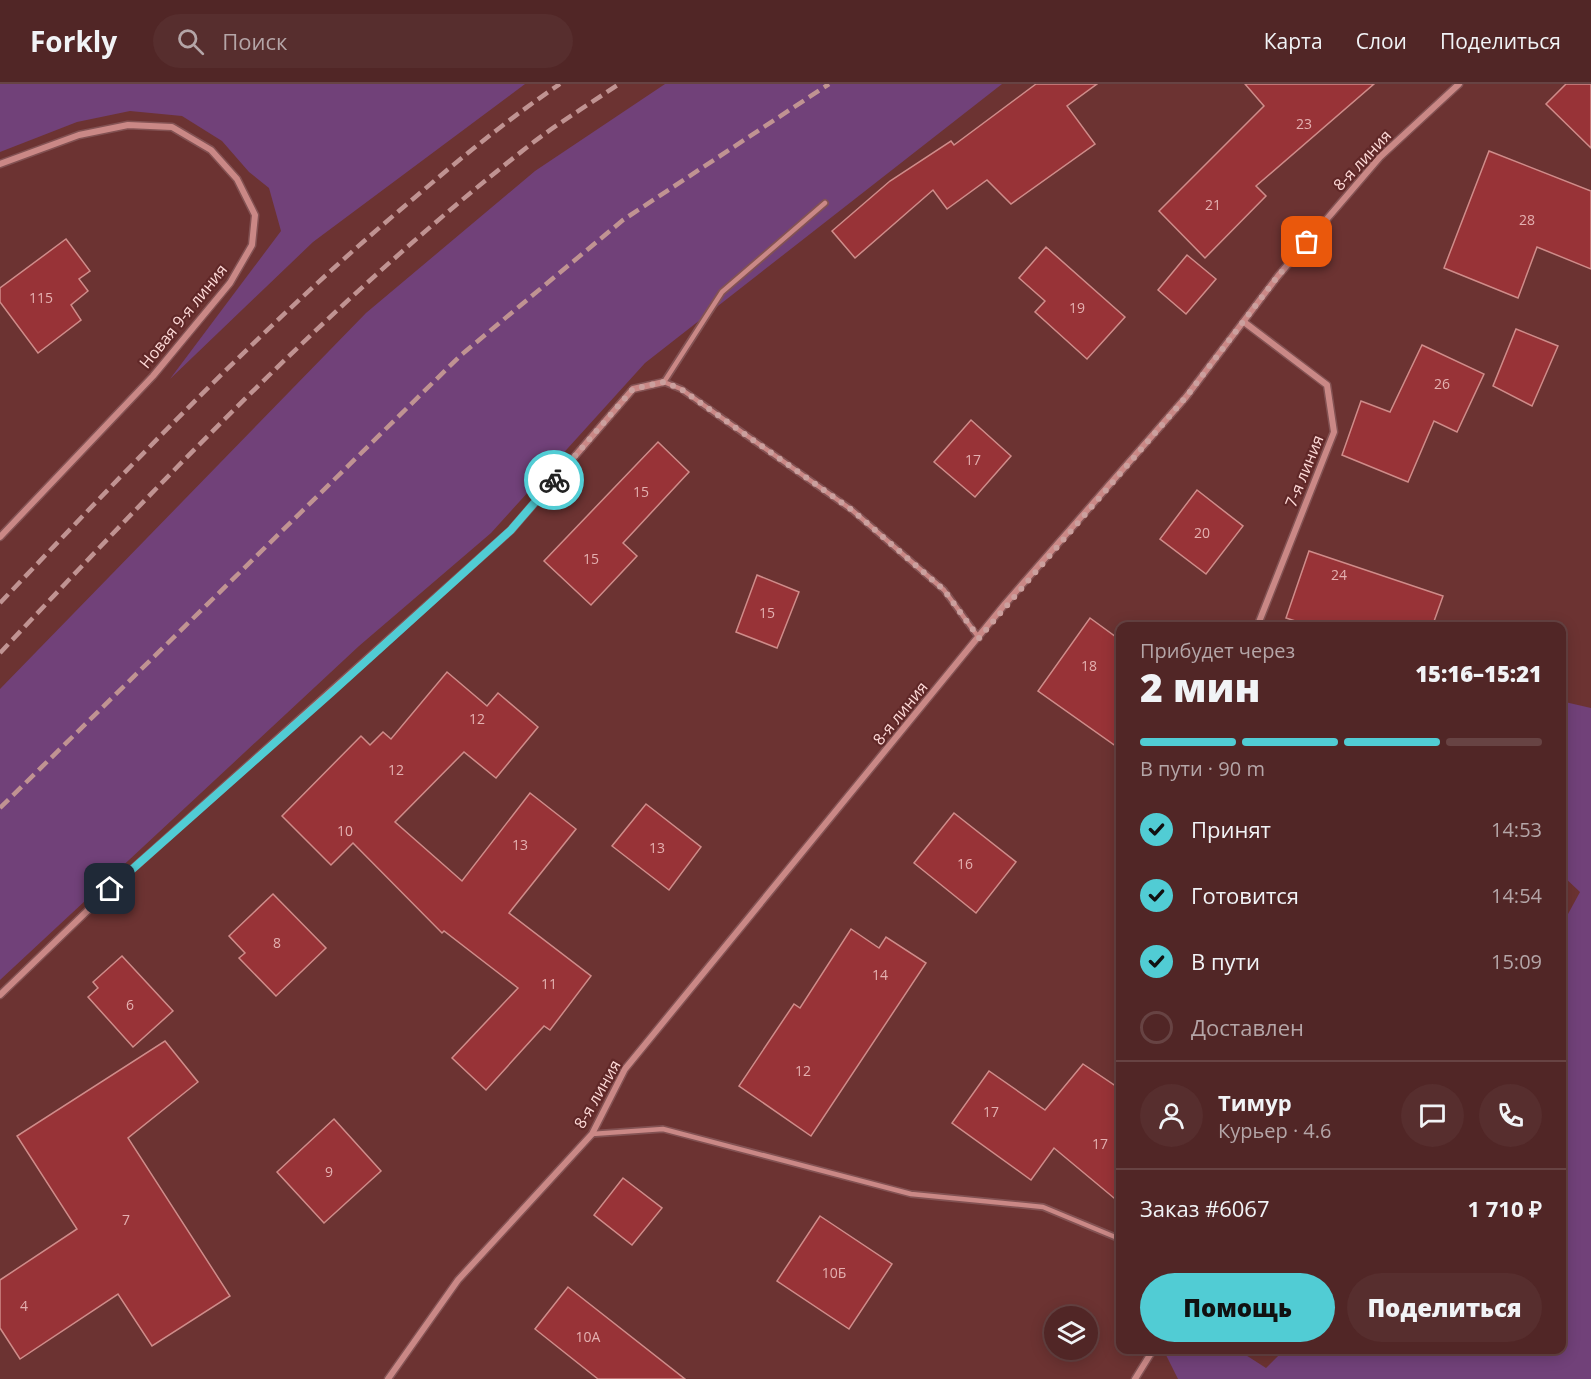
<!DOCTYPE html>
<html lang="ru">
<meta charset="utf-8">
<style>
:root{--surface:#512626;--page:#572e2e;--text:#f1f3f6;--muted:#b4a5a7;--line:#674343;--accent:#51ccd4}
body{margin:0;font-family:"Open Sans",sans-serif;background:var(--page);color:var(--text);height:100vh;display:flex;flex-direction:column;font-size:22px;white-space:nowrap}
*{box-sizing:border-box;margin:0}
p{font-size:20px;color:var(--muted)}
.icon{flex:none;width:33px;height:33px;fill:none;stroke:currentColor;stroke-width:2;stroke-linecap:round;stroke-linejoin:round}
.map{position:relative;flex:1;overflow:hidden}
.side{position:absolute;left:1116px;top:538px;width:450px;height:732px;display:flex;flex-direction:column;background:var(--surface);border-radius:12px;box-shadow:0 3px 15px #0003,0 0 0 2px var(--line)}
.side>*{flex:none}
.fabs{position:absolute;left:1044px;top:1222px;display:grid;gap:12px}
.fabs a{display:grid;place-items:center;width:54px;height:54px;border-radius:50%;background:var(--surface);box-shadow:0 3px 15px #0003,0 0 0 2px var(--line);font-size:30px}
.pin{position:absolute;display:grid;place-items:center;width:51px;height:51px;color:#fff;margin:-26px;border-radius:12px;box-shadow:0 3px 9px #0006}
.courier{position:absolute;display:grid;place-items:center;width:60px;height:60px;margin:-30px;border:4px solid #51ccd4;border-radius:50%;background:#fff;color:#222;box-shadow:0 2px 8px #0007}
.overview em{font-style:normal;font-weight:800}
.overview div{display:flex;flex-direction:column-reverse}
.overview{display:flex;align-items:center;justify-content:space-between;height:102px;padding:0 24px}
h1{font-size:39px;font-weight:800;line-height:45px}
.bar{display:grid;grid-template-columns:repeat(4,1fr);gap:9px 6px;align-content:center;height:72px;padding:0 24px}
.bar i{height:8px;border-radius:4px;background:var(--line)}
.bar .selected{background:var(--accent)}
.bar p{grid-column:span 4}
.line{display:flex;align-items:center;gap:15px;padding:0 24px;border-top:2px solid var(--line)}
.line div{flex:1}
.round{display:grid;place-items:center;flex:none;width:63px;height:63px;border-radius:32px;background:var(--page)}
ol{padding:0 24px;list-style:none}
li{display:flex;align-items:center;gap:18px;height:66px}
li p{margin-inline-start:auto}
li .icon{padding:6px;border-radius:50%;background:var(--accent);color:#111;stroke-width:4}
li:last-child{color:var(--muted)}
li i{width:33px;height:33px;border:3px solid var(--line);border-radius:50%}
.primary-button{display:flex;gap:12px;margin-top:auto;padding:12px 24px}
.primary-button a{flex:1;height:69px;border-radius:36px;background:var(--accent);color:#111;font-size:24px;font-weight:800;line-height:69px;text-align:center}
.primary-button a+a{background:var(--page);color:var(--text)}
header{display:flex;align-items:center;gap:36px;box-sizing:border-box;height:84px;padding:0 30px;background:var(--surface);border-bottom:2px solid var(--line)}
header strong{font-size:28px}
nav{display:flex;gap:33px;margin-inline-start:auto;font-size:21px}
.search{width:420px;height:54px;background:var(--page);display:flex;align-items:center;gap:15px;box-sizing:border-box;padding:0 21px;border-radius:33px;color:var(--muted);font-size:22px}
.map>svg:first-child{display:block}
.green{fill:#714179}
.building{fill:#983337;stroke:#cf8c8a;stroke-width:1.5}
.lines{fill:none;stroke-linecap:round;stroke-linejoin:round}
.service-casing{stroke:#835253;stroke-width:8}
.minor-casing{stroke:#835253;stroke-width:9}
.service{stroke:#ca8886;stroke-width:4.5}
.minor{stroke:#ca8886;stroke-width:6}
.rail{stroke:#c09392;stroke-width:4.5;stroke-dasharray:12 6;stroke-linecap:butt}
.done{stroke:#cba09e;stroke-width:6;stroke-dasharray:0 10.8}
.route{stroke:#51ccd4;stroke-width:8}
.labels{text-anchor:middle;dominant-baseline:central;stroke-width:4.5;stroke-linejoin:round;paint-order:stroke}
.number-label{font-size:14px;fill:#e4b0b0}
.street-label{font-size:16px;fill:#fedad8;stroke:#602828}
</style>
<header>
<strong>Forkly</strong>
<div class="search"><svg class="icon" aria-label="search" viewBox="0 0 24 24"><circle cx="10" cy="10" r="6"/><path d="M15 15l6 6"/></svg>Поиск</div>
<nav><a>Карта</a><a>Слои</a><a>Поделиться</a></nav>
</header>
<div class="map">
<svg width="1591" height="1295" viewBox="0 0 1591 1295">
<rect width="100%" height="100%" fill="#6c3332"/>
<g class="green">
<polygon points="0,0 525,0 313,158 170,295 281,147 269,104 249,88 222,57 182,32 130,27 77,38 0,68"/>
<polygon points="665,0 1002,0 645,279 491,449 359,562 0,896 0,605 366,229 535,87"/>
<polygon points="1565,618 1591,624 1591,1295 1178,1295 1166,1271 1169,1266 1238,1266 1266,1284 1284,1266 1562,1266 1562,841 1580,808 1562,791 1562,626"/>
</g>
<g class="building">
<polygon points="1036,0 1097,0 1067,22 1095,60 1011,120 987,96 947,125 933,106 855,174 832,147 890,97 951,57 954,61"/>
<polygon points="1245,0 1374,0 1256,102 1266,112 1205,174 1159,127 1264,22"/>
<polygon points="1566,0 1591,0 1591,64 1546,20"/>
<polygon points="1489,67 1591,107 1591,185 1537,163 1518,214 1444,184"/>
<polygon points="66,155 90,187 79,195 88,207 71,221 81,236 38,269 0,218 0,204"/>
<polygon points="1046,163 1125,233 1087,275 1035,228 1045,217 1019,194"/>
<polygon points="1187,171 1216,195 1186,230 1158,206"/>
<polygon points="1516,245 1558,262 1532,322 1493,302"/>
<polygon points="1422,261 1484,290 1457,348 1434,337 1408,398 1342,371 1361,317 1390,328"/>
<polygon points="971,336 1011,372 975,413 934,378"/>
<polygon points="658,358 689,388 623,459 637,472 591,521 544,477"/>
<polygon points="1197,406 1243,442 1206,490 1160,455"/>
<polygon points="1309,467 1443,512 1432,543 1314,543 1286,534"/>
<polygon points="757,491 799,508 777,564 736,548"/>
<polygon points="1090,534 1120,556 1120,665 1038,607"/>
<polygon points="447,588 487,622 498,609 538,643 496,694 464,668 395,738 462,797 530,709 576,745 509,829 591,892 550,946 544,942 486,1006 452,974 518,904 444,847 442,849 353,759 331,781 282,732 361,652 370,661 383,648 391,655"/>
<polygon points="646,720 701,763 669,806 612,762"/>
<polygon points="954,729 1016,778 976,829 914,779"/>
<polygon points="273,810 326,864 276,912 239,874 245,869 229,852"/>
<polygon points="851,845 879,864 886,853 926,879 811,1052 739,1002 794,920 800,924"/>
<polygon points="122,872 173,927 133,963 88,913 98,904 93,898"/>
<polygon points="165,957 198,998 128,1054 230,1212 152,1262 118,1210 20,1275 0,1244 0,1196 77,1145 17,1052"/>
<polygon points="1083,980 1120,1005 1120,1119 1054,1064 1031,1096 952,1039 989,987 1045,1026"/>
<polygon points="334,1035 381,1087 324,1139 277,1088"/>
<polygon points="623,1094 662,1124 632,1161 594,1131"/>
<polygon points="820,1132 892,1180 849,1245 777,1197"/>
<polygon points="568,1203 685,1295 598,1295 535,1245"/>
</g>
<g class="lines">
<g class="service-casing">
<g id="service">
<polyline points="825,119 722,208 664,298 681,305 852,426 944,506 979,554"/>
<polyline points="592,1050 663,1045 911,1110 1043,1123 1120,1155"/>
</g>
</g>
<g class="minor-casing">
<g id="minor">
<polyline points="0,80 79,51 128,41 172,43 211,66 237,95 255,131 252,161 230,199 153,292 0,453"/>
<polyline points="1244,238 1327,301 1334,348 1257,543"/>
<polyline points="0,911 110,805 511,446 633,305 664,298"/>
<polyline points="388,1295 458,1196 592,1050 625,985 1005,520 1186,313 1278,192 1380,73 1459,0"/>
<polyline points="1135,1295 1153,1266"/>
</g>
</g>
<use href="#service" class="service"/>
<use href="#minor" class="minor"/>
<g class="rail">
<path d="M0 519C133 379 265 239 413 115 461 74 508 35 560 0"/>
<path d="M0 569C166 392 334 215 526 64 555 41 588 21 619 0"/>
<polyline points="0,724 461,271 623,136 829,0"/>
</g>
</g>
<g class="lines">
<polyline class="done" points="554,396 633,305 664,298 681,305 852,426 944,506 979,554 1186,313 1278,192 1307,158"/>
<polyline class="route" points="110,805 332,608 511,446 554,396"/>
</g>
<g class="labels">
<g class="number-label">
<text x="1304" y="39">23</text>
<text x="1213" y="120">21</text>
<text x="1527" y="135">28</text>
<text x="41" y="213">115</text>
<text x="1077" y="223">19</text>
<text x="1442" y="299">26</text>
<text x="973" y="375">17</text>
<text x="641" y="407">15</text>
<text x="1202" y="448">20</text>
<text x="591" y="474">15</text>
<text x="1339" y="490">24</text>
<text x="767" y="528">15</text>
<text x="1089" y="581">18</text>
<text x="477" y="634">12</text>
<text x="396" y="685">12</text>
<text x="345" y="746">10</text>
<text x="520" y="760">13</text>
<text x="657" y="763">13</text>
<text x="965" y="779">16</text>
<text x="277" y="858">8</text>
<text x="880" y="890">14</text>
<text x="549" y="899">11</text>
<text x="130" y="920">6</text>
<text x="803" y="986">12</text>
<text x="991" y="1027">17</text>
<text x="1100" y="1059">17</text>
<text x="329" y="1087">9</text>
<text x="126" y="1135">7</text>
<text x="834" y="1188">10Б</text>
<text x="24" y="1221">4</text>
<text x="588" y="1252">10А</text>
</g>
<g class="street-label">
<text transform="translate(1362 76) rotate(-47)">8-я линия</text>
<text transform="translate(183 232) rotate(-51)">Новая 9-я линия</text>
<text transform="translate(1304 387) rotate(-68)">7-я линия</text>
<text transform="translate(900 629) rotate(-51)">8-я линия</text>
<text transform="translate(597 1010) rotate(-60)">8-я линия</text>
</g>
</g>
</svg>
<div class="fabs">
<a><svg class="icon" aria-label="layers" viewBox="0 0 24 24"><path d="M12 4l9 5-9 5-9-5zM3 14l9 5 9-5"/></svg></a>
</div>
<div class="pin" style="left:1307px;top:158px;background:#ea580c"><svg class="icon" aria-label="bag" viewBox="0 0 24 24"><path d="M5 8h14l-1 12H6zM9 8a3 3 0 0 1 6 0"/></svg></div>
<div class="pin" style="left:110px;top:805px;background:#1f2937"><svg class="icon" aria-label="home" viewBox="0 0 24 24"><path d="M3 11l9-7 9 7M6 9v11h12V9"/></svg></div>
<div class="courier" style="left:554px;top:396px"><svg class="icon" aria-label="bike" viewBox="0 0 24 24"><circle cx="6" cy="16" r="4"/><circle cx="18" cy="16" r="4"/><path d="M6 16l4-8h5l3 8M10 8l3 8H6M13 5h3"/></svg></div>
<section class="side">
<div class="overview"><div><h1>2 мин</h1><p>Прибудет через</p></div><em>15:16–15:21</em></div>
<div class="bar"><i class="selected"></i><i class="selected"></i><i class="selected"></i><i></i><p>В пути · 90 m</p></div>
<ol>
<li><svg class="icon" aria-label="check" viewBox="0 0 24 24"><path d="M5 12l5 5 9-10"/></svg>Принят<p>14:53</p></li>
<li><svg class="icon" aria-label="check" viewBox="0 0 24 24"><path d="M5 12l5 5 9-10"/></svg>Готовится<p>14:54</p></li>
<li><svg class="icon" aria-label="check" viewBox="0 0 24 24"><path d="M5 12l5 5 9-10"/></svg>В пути<p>15:09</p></li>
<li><i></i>Доставлен</li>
</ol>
<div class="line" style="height:108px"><a class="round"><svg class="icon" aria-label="person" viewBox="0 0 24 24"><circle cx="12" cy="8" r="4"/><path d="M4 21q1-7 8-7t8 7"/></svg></a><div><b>Тимур</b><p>Курьер · 4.6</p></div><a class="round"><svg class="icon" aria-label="chat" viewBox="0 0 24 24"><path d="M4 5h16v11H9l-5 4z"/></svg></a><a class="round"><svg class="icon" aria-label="phone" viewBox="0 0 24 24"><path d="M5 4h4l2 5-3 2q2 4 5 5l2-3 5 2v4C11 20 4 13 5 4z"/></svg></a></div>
<div class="line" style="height:78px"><div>Заказ #6067</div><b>1 710 ₽</b></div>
<div class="primary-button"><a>Помощь</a><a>Поделиться</a></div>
</section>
</div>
